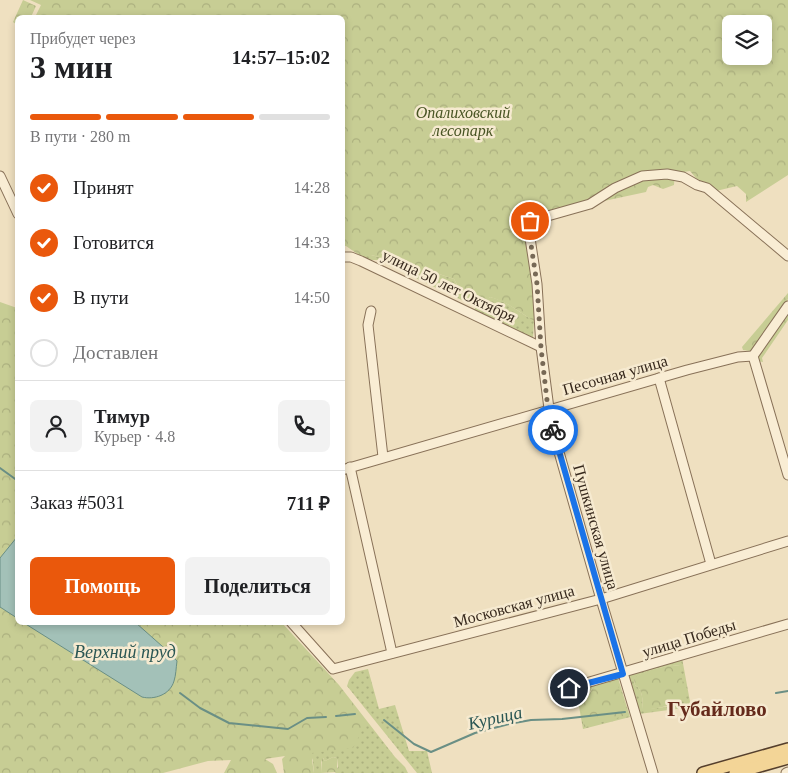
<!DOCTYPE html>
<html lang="ru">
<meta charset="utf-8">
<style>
:root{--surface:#fff;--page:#f2f2f2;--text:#202124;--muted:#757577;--line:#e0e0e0;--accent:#ea580c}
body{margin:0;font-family:Georgia,serif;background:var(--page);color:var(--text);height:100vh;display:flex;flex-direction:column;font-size:19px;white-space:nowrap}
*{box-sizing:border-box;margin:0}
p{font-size:16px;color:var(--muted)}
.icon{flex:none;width:28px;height:28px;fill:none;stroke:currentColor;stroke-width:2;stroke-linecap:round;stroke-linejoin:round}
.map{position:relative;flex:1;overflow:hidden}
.details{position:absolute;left:15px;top:15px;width:330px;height:610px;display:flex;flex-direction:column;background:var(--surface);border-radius:8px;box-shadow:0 2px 8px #0003}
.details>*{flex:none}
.buttons{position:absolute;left:722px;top:15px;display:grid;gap:10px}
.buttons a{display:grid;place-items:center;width:50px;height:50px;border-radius:8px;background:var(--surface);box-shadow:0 2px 8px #0003;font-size:25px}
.pin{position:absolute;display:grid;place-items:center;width:42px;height:42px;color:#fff;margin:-21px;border:2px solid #fff;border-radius:50%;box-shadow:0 1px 5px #0007}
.courier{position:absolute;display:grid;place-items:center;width:50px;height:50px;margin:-25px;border:4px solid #1a73e8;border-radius:50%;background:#fff;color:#222;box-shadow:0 1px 6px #0007}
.head em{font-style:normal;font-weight:600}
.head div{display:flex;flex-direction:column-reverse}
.head{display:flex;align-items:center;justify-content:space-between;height:85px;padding:0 15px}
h1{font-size:32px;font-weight:600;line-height:38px}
.bar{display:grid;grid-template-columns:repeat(4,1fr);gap:8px 5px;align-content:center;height:60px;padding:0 15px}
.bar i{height:6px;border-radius:4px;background:var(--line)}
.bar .on{background:var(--accent)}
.bar p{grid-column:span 4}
.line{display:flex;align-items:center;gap:12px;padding:0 15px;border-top:1px solid var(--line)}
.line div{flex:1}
.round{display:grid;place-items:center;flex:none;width:52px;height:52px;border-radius:8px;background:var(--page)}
ol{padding:0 15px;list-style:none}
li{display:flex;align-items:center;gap:15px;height:55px}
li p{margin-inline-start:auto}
li .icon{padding:5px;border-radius:50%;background:var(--accent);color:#fff;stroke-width:4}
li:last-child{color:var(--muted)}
li i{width:28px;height:28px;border:2px solid var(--line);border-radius:50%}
.primary-button{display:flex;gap:10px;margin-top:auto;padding:10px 15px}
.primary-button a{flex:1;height:58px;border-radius:8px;background:var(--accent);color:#fff;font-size:20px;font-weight:600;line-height:58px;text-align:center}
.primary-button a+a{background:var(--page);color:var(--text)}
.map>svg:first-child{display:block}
.grass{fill:url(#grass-dots);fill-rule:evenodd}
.forest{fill:url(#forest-crowns);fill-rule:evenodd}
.pitch{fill:#c7cd94}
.water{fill:#a3c1b8;stroke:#6a8f85}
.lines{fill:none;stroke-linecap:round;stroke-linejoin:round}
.stream{stroke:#6a8f85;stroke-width:2}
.minor-casing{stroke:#887158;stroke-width:11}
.major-casing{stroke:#553f2c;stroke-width:14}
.minor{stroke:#f9edd4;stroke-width:9}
.major{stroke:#f3d597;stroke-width:11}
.done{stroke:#776956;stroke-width:5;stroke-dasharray:0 9}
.route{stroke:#1a73e8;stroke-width:6}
.labels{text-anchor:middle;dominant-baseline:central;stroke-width:5;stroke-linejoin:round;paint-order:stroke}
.park-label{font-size:16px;font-style:italic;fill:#485423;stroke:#f6ead0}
.street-label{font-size:16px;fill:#37291d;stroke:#f6ead0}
.water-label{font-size:18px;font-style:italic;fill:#2b5754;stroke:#f6ead0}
.district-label{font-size:21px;font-weight:bold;fill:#652a1b;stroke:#f6ead0}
</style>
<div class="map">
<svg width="788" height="773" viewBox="0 0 788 773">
<defs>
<pattern id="grass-dots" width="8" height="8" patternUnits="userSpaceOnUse" patternTransform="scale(1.25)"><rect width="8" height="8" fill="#c7cd94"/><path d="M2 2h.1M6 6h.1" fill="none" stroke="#acb07f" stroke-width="1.8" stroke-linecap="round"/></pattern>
<pattern id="forest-crowns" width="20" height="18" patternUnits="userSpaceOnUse" patternTransform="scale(1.25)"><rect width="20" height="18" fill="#c7cd94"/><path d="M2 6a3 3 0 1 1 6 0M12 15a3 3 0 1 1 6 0" fill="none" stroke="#acb07f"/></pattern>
</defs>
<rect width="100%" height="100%" fill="#efe0c0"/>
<g class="grass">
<path d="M359 255H371L396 261 423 275 439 274 454 279 463 296 481 308 490 297C507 301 519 312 534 321L533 338 474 310 476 307 378 260H369Z"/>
<path d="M682 658 691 707 639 714 628 675ZM672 665 680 666 681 701C678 702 676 704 673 705 666 707 650 709 642 709 643 700 643 690 635 685L634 680C642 670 660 668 672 665Z"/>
<polygon points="368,669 379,709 395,705 409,751 427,751 432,773 417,773 347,686 349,680 355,672"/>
<path d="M618 678 630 717 583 729 576 690ZM593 687H596L584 727 582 699 584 701Z"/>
<polygon points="367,721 395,757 405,767 408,773 335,773 338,767 337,758 333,757 325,761 323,758 321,762 321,773 314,773 312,754 303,745 347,722"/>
</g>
<g class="forest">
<polygon points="23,0 36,6 31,17 18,18 17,25 13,22"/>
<path d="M30 0H788V175L746 202V194L737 186 716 191 700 183 690 171C681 172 674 174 674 185L663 189 653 185 648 187 646 192 590 204 530 221 540 325C523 315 509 302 490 297L482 309C466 300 462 294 454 279L439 274 423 275 396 261 371 255H359L346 246H343L342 18 35 17 41 5ZM731 24H764V56H731Z"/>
<polygon points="788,293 788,299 784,306 753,349 750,351 743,350 742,347"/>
<polygon points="0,302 17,308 18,622 282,623 339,685 367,721 353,748 312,753 314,756 312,760 314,773 284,773 282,759 285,756 265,759 273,764 277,773 224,773 231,760 208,761 163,773 0,773"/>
<polygon points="788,312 788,320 762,358 763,362 757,361 758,353"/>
<path d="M672 665 680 666 685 698C674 705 656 710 642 709 643 700 643 690 635 685L634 679C642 670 660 668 672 665Z"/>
<polygon points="616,680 628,715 584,727 578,695 584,701 590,693 593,687"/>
<polygon points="322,757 325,761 333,757 337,758 337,772 321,773"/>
</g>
<polygon class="pitch" points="434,275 452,283 447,292 430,284"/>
<g class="water">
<polygon points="17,537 17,618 0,607 0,558"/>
<path d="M24 623H136L171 654 177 661C176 668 176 675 174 681 170 695 154 700 142 697Z"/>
</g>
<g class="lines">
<g class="stream">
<polyline points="0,468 18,481"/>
<polyline points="180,693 200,708 229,723 288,729 307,718 326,717"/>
<polyline points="776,693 788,691"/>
<polyline points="336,716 355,714"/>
<polyline points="384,720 414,744 431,752 475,733 509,724 531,720 562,719 625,712"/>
</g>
<g class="minor-casing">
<g id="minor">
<polyline points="0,176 18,214"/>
<polyline points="342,257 351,257 361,261 541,347"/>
<polyline points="371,311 368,325 383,457"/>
<polyline points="753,356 788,475"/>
<polyline points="753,356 788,306"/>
<polyline points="659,378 711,564"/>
<polyline points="350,467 392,653"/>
<polyline points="342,470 687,370 738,357 753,356"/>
<polyline points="291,622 333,669 601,599 788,541"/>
<polyline points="569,688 788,624"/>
<polyline points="653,773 600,596 551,424 541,347 537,284 528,225 530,221 590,204 615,188 642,176 667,174 683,177 697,185 707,188 788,256"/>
<polyline points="786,773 788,772"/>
</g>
</g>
<g class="major-casing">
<g id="major">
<polyline points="703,773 788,749"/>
<polyline points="735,773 788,758"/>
</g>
</g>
<use href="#minor" class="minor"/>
<use href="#major" class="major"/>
</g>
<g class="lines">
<polyline class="done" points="530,221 528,225 537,284 541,348 547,400 553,430"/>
<polyline class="route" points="553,430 623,674 569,688"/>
</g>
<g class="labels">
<g class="park-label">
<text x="463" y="112">Опалиховский<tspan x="463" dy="18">лесопарк</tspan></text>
</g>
<g class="street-label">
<text transform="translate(449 286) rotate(26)">улица 50 лет Октября</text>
<text transform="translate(615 375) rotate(-16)">Песочная улица</text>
<text transform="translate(596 527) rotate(74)">Пушкинская улица</text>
<text transform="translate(514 606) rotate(-15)">Московская улица</text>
<text transform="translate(689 638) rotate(-17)">улица Победы</text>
</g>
<g class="water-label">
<text x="125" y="652">Верхний пруд</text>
<text transform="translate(495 718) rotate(-13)">Курица</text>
</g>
<g class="district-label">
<text x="717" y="709">Губайлово</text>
</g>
</g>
</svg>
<div class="buttons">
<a><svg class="icon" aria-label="layers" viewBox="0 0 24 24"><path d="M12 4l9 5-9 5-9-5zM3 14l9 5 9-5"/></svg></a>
</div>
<div class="pin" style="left:530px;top:221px;background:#ea580c"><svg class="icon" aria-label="bag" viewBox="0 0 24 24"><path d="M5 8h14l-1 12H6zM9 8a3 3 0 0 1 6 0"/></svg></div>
<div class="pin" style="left:569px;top:688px;background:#1f2937"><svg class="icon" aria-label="home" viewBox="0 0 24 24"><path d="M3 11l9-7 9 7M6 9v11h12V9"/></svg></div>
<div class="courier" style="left:553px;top:430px"><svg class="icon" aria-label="bike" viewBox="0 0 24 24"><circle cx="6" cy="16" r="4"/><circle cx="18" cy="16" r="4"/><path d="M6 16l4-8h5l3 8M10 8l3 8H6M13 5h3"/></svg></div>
<section class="details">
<div class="head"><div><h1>3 мин</h1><p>Прибудет через</p></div><em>14:57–15:02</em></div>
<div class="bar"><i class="on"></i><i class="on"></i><i class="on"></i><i></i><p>В пути · 280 m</p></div>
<ol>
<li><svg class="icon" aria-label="check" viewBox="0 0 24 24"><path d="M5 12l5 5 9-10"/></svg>Принят<p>14:28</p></li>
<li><svg class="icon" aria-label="check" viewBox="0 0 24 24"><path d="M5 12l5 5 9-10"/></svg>Готовится<p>14:33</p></li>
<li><svg class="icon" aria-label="check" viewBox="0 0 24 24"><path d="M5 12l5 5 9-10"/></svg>В пути<p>14:50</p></li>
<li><i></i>Доставлен</li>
</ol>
<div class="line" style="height:90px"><a class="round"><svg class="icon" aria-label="person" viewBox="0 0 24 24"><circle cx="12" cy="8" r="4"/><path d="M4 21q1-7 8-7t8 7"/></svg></a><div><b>Тимур</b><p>Курьер · 4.8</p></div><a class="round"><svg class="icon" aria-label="phone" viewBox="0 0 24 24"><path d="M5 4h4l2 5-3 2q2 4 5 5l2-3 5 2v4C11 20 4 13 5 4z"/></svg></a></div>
<div class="line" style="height:65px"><div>Заказ #5031</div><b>711 ₽</b></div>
<div class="primary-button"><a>Помощь</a><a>Поделиться</a></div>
</section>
</div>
